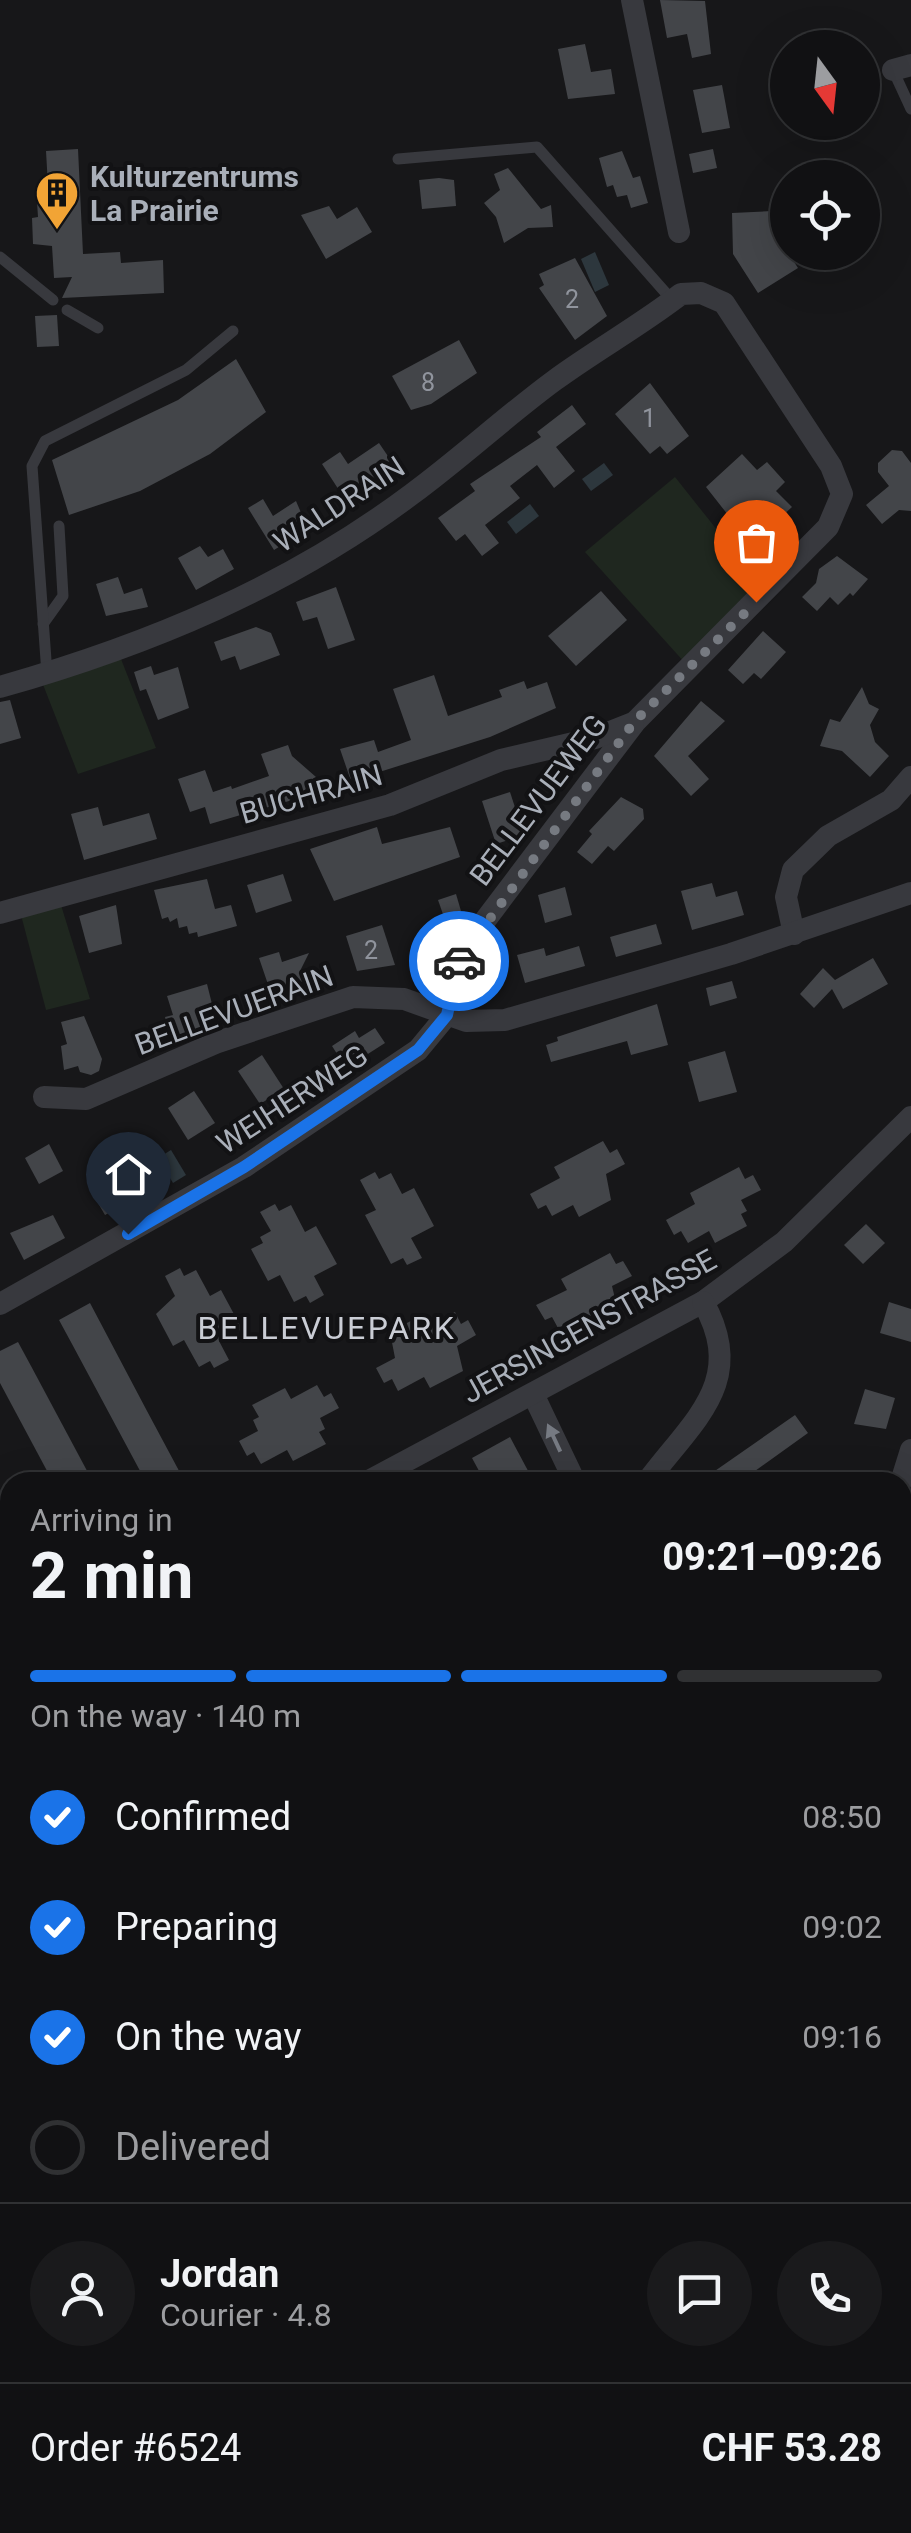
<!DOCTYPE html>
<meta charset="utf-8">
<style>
:root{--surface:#111113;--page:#1a1a1c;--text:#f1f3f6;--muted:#9c9da0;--line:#303133;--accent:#1a73e8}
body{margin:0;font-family:Roboto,sans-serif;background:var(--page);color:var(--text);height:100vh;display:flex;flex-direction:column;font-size:38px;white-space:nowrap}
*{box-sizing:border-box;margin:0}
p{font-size:32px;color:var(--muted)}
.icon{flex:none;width:55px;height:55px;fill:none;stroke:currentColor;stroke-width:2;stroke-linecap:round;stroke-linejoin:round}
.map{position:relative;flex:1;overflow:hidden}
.details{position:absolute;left:0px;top:1472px;width:912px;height:1062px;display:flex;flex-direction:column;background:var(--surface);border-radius:30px 30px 0 0;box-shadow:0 10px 40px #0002,0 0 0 2px var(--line)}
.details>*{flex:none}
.needle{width:65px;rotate:165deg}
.tools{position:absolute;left:770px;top:30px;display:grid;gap:20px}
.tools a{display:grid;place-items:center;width:110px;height:110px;border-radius:50%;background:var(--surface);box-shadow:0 10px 40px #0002,0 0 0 2px var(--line);font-size:50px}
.pin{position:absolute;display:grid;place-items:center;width:85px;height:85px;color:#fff;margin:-102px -42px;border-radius:50% 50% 50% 0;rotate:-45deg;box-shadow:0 0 10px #0007}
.pin .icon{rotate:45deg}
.courier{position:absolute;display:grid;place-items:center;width:100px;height:100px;margin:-50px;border:8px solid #1a73e8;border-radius:50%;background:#fff;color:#222;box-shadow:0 2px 12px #0007}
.overview em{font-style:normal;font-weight:700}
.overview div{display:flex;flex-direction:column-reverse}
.overview{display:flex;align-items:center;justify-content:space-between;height:170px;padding:0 30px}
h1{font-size:65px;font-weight:700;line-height:75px}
.bar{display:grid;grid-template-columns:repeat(4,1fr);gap:15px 10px;align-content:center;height:120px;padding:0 30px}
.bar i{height:12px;border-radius:8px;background:var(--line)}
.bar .on{background:var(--accent)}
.bar p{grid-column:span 4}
.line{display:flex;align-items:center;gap:25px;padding:0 30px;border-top:2px solid var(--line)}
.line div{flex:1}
.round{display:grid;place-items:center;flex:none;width:105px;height:105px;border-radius:52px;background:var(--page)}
ol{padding:0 30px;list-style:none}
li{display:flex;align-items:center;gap:30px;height:110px}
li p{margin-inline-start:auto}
li .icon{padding:10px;border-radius:50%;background:var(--accent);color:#fff;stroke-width:4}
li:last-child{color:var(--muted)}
li i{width:55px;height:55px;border:5px solid var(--line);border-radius:50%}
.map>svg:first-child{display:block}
.green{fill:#1f271f}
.water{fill:#2d373d}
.building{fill:#434549}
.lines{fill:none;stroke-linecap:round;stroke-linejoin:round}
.service{stroke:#38393e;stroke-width:11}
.minor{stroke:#38393e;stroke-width:22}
.oneway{fill:#767a82}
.done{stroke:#767a81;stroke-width:10;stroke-dasharray:0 18}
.route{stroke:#1a73e8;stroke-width:12}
.labels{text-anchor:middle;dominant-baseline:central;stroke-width:8;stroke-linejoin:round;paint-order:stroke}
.number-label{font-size:25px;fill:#90949d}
.poi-label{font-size:30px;font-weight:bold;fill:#a9afb9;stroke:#121214;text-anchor:start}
.street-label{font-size:30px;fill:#a9afb9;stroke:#121214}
.neighbourhood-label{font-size:32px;letter-spacing:2.5px;fill:#cacdd5;stroke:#121214}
</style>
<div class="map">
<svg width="911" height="2533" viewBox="0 0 911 2533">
<rect width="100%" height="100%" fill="#171719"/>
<g class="green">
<polygon points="675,477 760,584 686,664 585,552"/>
<polygon points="121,659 156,748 78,774 42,682"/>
<polygon points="61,905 90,999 46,1010 21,915"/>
</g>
<g class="water">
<polygon points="595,252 609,285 595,292 581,259"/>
<polygon points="604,463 613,475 591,491 582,479"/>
<polygon points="530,504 539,516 516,534 507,522"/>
<polygon points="171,1150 186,1175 173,1183 158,1158"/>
</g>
<g class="building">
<polygon points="660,0 705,1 711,54 692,58 687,34 667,38"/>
<polygon points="585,44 591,72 611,69 615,94 568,99 558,49"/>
<polygon points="722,85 730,128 702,133 693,90"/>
<polygon points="78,149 83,254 120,252 121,263 163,260 164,293 62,298 72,277 54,278 52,246 33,244 32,218 38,217 36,187 48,186 46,151"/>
<polygon points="713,149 717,168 693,173 689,154"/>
<polygon points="622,151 633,178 640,176 648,203 631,208 627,195 617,197 613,185 607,187 599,158"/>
<polygon points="508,168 541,209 551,205 553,227 528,228 504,243 496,217 484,203 500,190 494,174"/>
<polygon points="439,178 454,180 456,206 422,209 419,180"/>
<polygon points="329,206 337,219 357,207 372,232 326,259 301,215"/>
<polygon points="772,211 772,228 798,268 758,293 733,254 732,213"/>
<polygon points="575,258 607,316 575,340 539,288 544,285 539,274"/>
<polygon points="57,315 59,346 37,347 35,316"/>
<polygon points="459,340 477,373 431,404 411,410 392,376"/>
<polygon points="236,359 266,412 210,454 140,491 69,515 52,460 178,400"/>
<polygon points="650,383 689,436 667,454 660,446 650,454 615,414"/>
<polygon points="572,405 586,424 556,447 575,471 554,488 537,465 510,486 520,498 485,525 499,543 482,556 465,534 456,541 438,518 475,491 470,484 541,437 537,432"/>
<polygon points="379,443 396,468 348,504 322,464 340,452 348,464"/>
<polygon points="892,450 902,451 911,463 911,511 899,510 882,524 866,505 889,486 878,472 878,463"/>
<polygon points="742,454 757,470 767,462 785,482 776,491 792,507 755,541 746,531 743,534 706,487"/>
<polygon points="263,499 273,516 296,501 308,529 274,550 248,508"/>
<polygon points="200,546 208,557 223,549 234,569 196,590 178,558"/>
<polygon points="837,556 868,579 853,596 850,593 838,605 830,597 817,611 802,597 816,583 819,569"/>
<polygon points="118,577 124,594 142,588 148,607 106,616 96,584"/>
<polygon points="336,587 355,640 328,649 317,617 303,621 296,602"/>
<polygon points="601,591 627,620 576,666 548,636"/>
<polygon points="256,627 271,633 280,655 240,670 235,656 221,661 214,642"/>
<polygon points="763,631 786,652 761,679 754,673 743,684 728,670"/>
<polygon points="151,666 154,675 178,667 189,708 158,720 146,689 140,691 134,672"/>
<polygon points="434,675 448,716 502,697 499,690 524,681 527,689 547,682 556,708 490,737 351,781 340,749 374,740 378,752 411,740 393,689"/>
<polygon points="862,687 869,704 879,709 870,725 875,742 889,756 870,777 842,751 820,746 830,719 840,722"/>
<polygon points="10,700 21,738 0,744 0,702"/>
<polygon points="701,701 725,721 688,756 709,779 691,796 654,756"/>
<polygon points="288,745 292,756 316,777 304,791 306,796 210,824 205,807 190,812 178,779 205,770 213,792 231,786 232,789 269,776 261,754"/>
<polygon points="510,792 524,835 496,844 482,801"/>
<polygon points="621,797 643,809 644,819 614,851 608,846 592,864 577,852 592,834 589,831"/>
<polygon points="98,807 103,826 149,813 157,839 84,860 71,814"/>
<polygon points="377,827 382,844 450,827 460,857 334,901 310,849"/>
<polygon points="283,874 292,901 256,913 247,885"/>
<polygon points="207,879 215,909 231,905 237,926 198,937 197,932 189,934 187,926 179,928 177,918 170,922 168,917 162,919 154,890"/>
<polygon points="712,883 716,897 737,891 744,915 692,930 681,891"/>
<polygon points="565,887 572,915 545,923 538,895"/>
<polygon points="456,894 461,911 444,917 438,900"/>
<polygon points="116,905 122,944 89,953 79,916"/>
<polygon points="656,924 662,944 616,957 610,937"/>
<polygon points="382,925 395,965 357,971 346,936"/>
<polygon points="579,946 585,966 525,983 517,955 544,948 546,956"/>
<polygon points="279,952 282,962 309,953 300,971 304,981 290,986 293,993 273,999 259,958"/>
<polygon points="873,958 888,984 843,1009 832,989 814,1008 800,994 823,968 835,980"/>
<polygon points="732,981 737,998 710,1006 706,988"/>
<polygon points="207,984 212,1004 206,1007 211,1026 171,1037 165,1017 173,1015 167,996"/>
<polygon points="657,1004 668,1045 631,1055 627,1041 551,1062 546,1045 558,1041 557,1037"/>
<polygon points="84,1016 102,1059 99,1071 91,1075 80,1072 78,1066 64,1070 61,1046 67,1044 61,1022"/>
<polygon points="375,1028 385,1043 346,1068 332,1046 355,1031 359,1038"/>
<polygon points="725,1051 737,1092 699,1102 688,1062"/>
<polygon points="262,1055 284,1089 260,1104 238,1071"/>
<polygon points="194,1091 215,1123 188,1140 168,1108"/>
<polygon points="603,1141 610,1153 617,1149 625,1164 606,1174 611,1200 579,1217 573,1205 552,1216 546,1205 538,1209 530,1194 560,1178 554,1167"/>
<polygon points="49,1144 63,1171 39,1184 25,1158"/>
<polygon points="129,1164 146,1192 105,1215 92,1193 109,1183 105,1177"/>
<polygon points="739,1167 745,1179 753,1175 761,1190 741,1200 747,1211 741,1214 747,1226 715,1243 709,1231 688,1243 681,1231 674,1235 666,1220 695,1204 690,1193"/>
<polygon points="375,1172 379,1179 391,1173 402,1194 414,1188 434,1226 411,1238 422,1258 407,1265 403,1258 391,1264 365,1215 376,1210 360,1180"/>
<polygon points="275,1204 279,1211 291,1205 305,1232 316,1226 337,1264 314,1276 324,1295 310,1303 306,1296 294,1302 280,1275 268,1281 251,1249 263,1243 260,1237 271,1231 260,1212"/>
<polygon points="53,1215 65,1238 24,1260 10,1233"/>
<polygon points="866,1224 885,1243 863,1264 844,1245"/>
<polygon points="610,1253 616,1264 623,1261 632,1276 612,1286 618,1311 586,1329 580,1317 558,1328 552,1317 545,1320 536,1305 567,1290 561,1279"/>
<polygon points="180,1268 184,1276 196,1270 210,1296 221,1290 242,1329 219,1341 229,1360 214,1368 210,1361 199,1367 184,1340 173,1346 156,1314 175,1296 165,1276"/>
<polygon points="889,1302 911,1309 911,1342 880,1333"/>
<polygon points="90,1303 147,1411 185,1482 146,1482 72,1344 59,1320"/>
<polygon points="455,1312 461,1324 468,1320 476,1335 457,1346 463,1371 430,1388 424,1377 398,1391 392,1379 384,1383 376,1368 395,1358 390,1332 422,1315 428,1327"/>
<polygon points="18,1342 31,1366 93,1482 53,1482 0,1383 0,1351"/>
<polygon points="317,1385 324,1397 331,1393 339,1408 320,1418 325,1429 319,1432 326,1444 293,1461 287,1450 261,1464 254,1452 247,1456 239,1441 258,1431 253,1420 259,1417 252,1405 285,1388 291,1399"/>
<polygon points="865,1389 895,1398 886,1429 854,1424"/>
<polygon points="795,1415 808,1433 755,1471 763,1482 699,1482"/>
<polygon points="510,1437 534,1482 485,1482 472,1458"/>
</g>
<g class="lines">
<g class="service">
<polyline points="893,70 911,109"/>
<polyline points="398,159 537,147 672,300"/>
<polyline points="0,257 53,300"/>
<polyline points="67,310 98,328"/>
<polyline points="43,624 63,596 59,526"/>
<polyline points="47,674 32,466 45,441 186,370 233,331"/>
<polyline points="0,1626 10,1627"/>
<polyline points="0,1674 10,1668"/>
<polyline points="0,1812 10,1807"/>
</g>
<g class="minor">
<polyline points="632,0 679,232"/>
<polyline points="893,70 911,65"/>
<path d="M0 687C148 645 288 587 412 494 461 458 506 416 555 380 596 350 641 325 681 294L701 293 724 303 831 466 842 494 828 527 635 722 468 943 459 960 447 1015 418 1050 244 1167 0 1304"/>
<polyline points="0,913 390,805 501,760 595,738 633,723"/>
<polyline points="794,934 786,897 793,870 828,836 891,800 911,777"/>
<polyline points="44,1097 86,1099 218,1042 353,997 404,999 466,1021 505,1020 731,954 911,893"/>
<polyline points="533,1394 575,1482"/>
<polyline points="367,1482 703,1302 784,1242 911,1117"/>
<path d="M647 1482C693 1420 748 1382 703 1302"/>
<polyline points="901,1482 911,1450"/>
<polyline points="902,1520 911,1523"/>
<polyline points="902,1700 911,1705"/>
<polyline points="902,1868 911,1863"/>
<polyline points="0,1895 10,1892"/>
<polyline points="0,1973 10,2001"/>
<polyline points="0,2101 10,2099"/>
<polyline points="902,2291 911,2288"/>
<polyline points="0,2295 10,2292"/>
<polyline points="0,2411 10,2409"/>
<polyline points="0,2510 10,2509"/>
<polyline points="899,2525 903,2533"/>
<polyline points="80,2533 82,2525"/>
<polyline points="355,2533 359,2525"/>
<polyline points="743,2533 761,2525"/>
</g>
</g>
<defs><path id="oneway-solid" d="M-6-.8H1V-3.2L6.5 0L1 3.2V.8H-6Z" transform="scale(2.5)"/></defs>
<use class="oneway" href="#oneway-solid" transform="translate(554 1438) rotate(-115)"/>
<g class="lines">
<polyline class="done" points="459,961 634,722 756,602"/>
<polyline class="route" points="128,1234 244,1167 418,1050 447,1015 459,961"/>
</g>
<defs>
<g id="building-pin" transform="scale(2.25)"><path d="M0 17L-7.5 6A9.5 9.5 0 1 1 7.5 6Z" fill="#f2a435" stroke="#121214"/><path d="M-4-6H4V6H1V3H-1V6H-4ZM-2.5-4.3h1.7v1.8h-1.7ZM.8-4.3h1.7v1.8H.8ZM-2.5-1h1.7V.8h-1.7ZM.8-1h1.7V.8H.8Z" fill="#111"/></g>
</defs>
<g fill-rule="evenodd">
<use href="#building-pin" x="57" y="193"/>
</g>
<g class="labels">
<g class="number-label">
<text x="572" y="299">2</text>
<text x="428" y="382">8</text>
<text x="649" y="418">1</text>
<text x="371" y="950">2</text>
</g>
<g class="poi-label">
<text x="90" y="176">Kulturzentrums<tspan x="90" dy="34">La Prairie</tspan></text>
</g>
<g class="street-label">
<text transform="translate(339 504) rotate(-33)">WALDRAIN</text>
<text transform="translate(311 794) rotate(-16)">BUCHRAIN</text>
<text transform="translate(538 800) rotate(-53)">BELLEVUEWEG</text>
<text transform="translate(234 1010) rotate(-20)">BELLEVUERAIN</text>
<text transform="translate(292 1099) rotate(-33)">WEIHERWEG</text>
<text transform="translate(589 1326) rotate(-29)">JERSINGENSTRASSE</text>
</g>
<g class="neighbourhood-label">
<text x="327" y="1328">BELLEVUEPARK</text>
</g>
</g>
</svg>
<div class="tools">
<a><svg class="needle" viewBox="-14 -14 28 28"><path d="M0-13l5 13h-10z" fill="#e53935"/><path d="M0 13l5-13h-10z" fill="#9c9da0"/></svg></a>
<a><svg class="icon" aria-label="locate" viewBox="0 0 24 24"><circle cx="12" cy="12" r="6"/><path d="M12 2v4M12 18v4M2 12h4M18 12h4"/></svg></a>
</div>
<div class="pin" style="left:756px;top:602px;background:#ea580c"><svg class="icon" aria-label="bag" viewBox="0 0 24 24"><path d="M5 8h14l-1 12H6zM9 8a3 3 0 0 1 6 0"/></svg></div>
<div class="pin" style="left:128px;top:1234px;background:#1f2937"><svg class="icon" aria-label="home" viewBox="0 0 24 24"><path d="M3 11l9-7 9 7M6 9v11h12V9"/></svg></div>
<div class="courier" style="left:459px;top:961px"><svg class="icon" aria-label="car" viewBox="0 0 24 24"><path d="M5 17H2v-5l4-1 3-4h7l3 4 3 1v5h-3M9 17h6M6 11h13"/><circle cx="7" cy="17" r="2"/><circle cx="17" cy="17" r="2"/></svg></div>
<section class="details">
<div class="overview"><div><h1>2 min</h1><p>Arriving in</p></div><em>09:21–09:26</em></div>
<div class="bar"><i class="on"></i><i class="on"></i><i class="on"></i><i></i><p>On the way · 140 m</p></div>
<ol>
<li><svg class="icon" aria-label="check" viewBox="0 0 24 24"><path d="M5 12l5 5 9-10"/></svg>Confirmed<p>08:50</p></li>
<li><svg class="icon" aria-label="check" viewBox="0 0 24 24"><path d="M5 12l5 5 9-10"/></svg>Preparing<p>09:02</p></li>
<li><svg class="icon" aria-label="check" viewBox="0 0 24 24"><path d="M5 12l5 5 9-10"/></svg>On the way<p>09:16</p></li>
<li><i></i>Delivered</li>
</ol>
<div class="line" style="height:180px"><a class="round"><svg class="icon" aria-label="person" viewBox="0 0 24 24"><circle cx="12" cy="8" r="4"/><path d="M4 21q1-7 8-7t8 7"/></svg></a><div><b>Jordan</b><p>Courier · 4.8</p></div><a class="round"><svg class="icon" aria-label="chat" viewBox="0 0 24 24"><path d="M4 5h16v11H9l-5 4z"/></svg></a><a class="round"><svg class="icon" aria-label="phone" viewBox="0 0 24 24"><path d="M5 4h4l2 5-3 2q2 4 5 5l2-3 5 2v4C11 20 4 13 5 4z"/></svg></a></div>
<div class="line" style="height:130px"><div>Order #6524</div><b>CHF 53.28</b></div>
</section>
</div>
